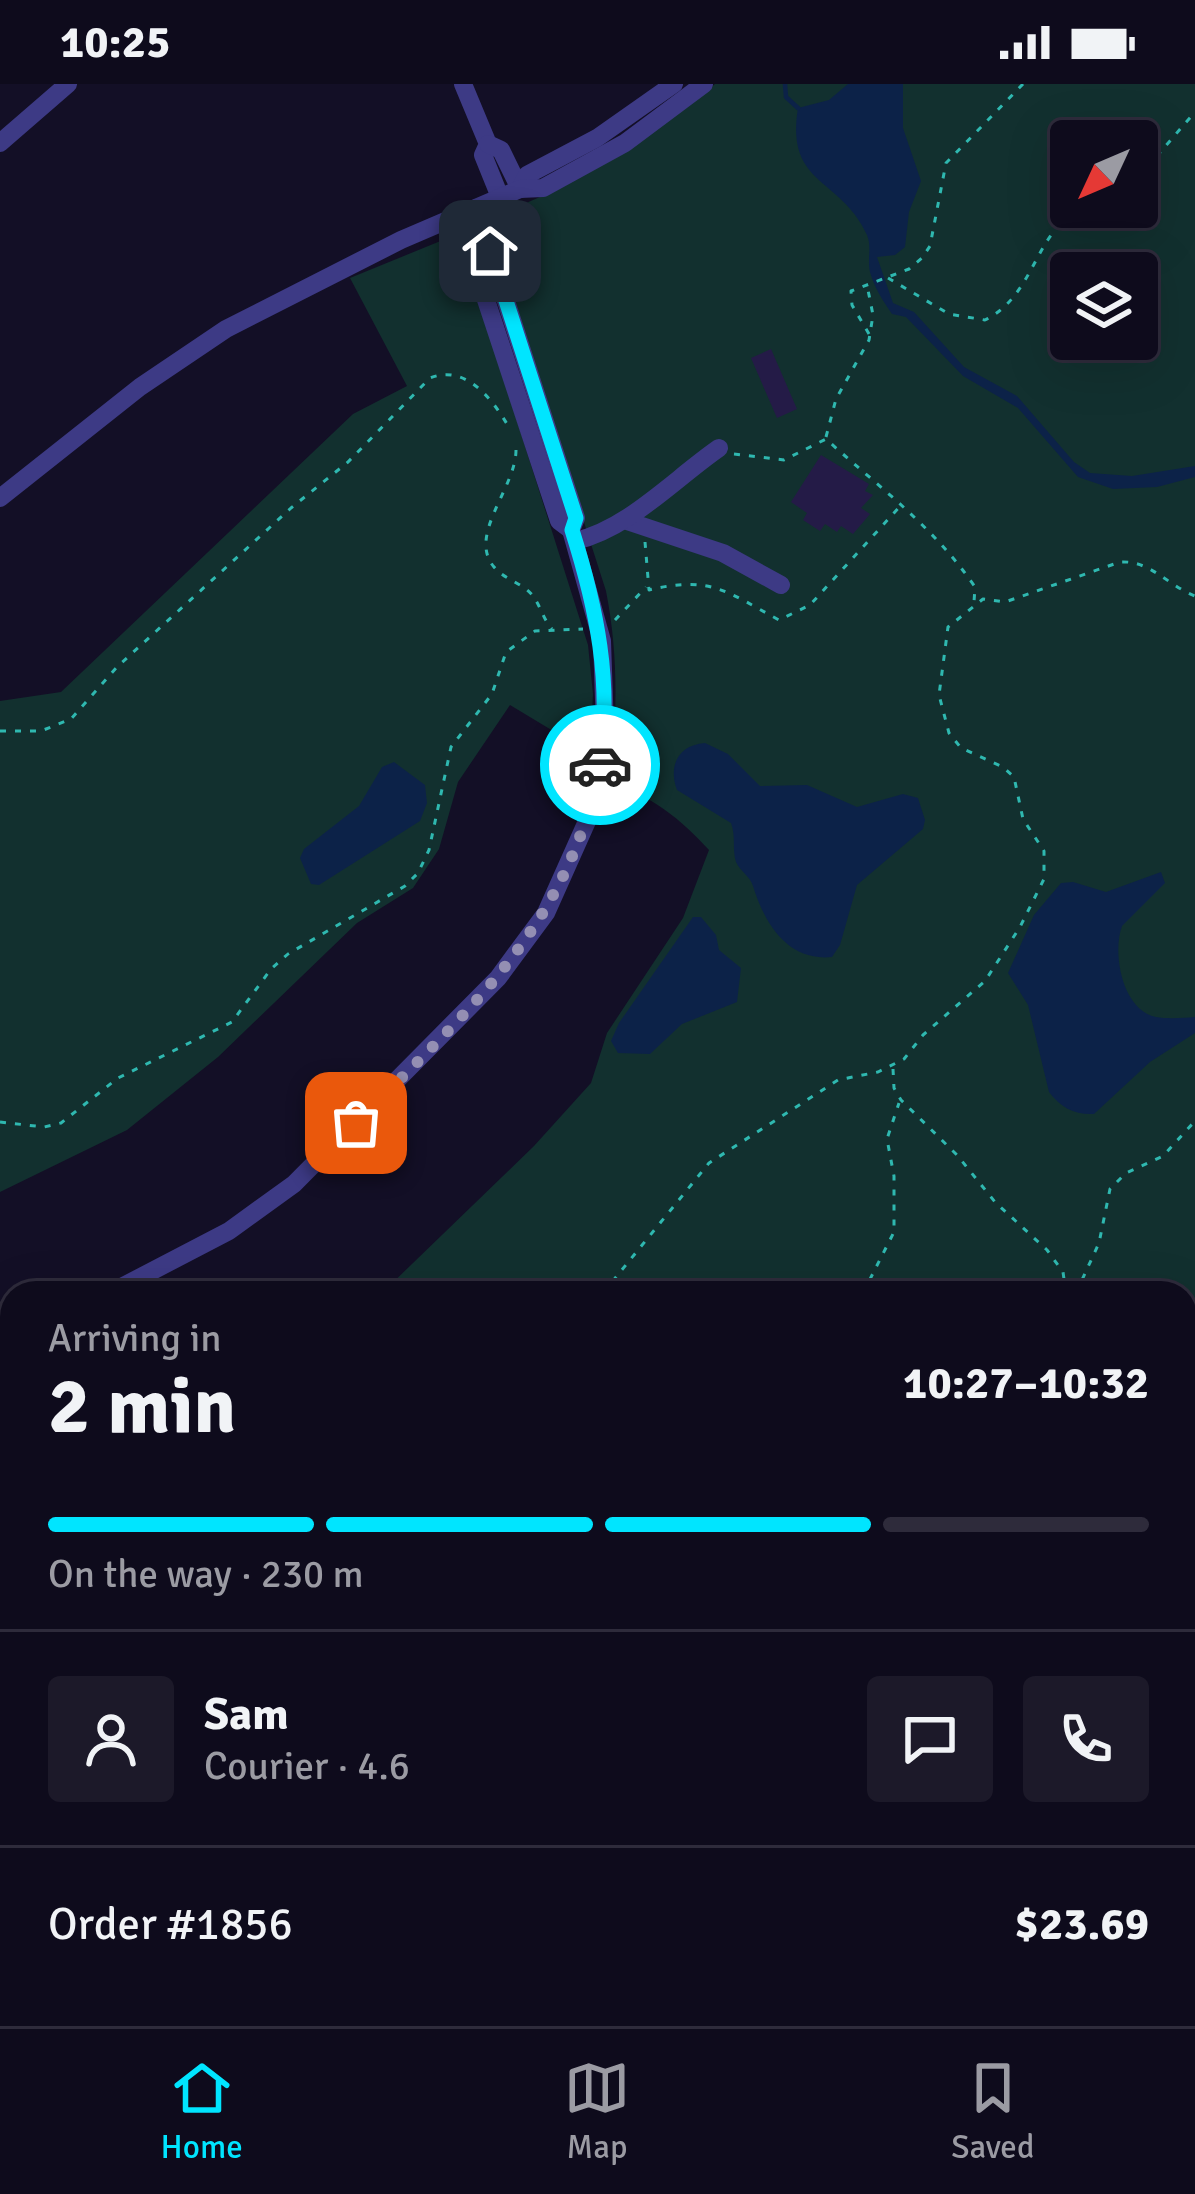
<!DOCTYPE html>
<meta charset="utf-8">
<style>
:root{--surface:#0e0b1c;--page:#1c1929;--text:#f1f3f6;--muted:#9b9ba3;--line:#2e2b3b;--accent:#00e5ff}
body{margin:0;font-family:Signika,sans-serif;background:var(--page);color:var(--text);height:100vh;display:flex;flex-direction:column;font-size:45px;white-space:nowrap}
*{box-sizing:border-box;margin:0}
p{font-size:39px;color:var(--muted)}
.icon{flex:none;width:66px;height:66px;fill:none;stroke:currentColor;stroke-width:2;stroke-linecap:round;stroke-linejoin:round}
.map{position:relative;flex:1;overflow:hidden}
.panel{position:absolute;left:0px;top:1197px;width:1197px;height:747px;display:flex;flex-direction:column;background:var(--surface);border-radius:36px 36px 0 0;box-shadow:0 12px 48px #0002,0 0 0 3px var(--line)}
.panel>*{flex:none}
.needle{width:78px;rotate:226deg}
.buttons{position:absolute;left:1050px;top:36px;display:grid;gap:24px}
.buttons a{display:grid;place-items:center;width:108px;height:108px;border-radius:12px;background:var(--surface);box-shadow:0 12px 48px #0002,0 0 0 3px var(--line);font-size:60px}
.pin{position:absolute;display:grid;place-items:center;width:102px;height:102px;color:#fff;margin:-51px;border-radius:24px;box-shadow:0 6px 18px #0006}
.courier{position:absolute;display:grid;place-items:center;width:120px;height:120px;margin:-60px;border:9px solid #00e5ff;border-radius:50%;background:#fff;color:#222;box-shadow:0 3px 15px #0007}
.overview em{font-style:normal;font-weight:800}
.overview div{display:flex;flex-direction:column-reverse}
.overview{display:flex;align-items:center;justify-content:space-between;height:204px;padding:0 48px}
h1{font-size:78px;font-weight:800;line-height:90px}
.bar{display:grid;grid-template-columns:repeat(4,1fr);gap:18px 12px;align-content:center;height:144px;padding:0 48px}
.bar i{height:15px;border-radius:9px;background:var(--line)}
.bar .active{background:var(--accent)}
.bar p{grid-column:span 4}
.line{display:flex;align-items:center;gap:30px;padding:0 48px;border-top:3px solid var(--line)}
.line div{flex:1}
.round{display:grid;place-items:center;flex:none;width:126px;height:126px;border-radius:12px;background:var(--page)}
.status{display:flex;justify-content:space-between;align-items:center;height:84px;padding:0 60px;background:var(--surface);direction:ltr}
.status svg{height:33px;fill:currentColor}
.tabs{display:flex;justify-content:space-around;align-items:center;height:168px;border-top:3px solid var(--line);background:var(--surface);font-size:33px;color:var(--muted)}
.tabs a{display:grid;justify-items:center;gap:6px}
.tabs .active{color:var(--accent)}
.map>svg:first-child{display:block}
.green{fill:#12302f;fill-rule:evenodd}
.water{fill:#0c2248}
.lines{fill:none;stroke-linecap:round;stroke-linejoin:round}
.stream{stroke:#0c2248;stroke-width:4.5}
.building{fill:#241b47}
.path{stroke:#2fb8b0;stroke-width:3;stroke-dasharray:6 9;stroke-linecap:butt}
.minor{stroke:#3d3a85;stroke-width:18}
.done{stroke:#948fb3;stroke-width:12;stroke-dasharray:0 21.6}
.route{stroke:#00e5ff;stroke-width:15}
</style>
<div class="status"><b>10:25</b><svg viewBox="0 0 49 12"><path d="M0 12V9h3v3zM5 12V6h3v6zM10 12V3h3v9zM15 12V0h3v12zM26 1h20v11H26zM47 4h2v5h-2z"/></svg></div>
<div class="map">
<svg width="1195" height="1942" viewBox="0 0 1195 1942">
<rect width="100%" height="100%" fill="#130f26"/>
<g class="green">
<path d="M715 0H1195V1942H0V1454L12 1438V1932H1185V1209H382L534 1062 591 999 607 949 683 834 709 766C682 736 650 710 610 700 617 633 619 573 606 507L491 147 501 130 549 109 689 22ZM1071 57H1137V123H1071ZM1071 189H1137V255H1071Z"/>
<polygon points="443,156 458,160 467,179 588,561 593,610 590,664 578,662 510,621 458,698 439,765 413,804 357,839 218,973 127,1046 0,1108 0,617 61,608 353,330 407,302 350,194"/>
</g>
<g class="water">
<path d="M848 0H903V44L921 97 909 128 905 163 895 171 877 173 893 219 914 228 964 283 1017 312 1074 378 1090 389 1132 392 1195 382V393L1157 403 1113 405 1078 393 1018 324 963 292 906 233 892 230C883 217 874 203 870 188 867 175 872 163 867 151 841 93 785 102 798 24L829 16Z"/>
<path d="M705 659 728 670 760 702 807 701 857 723 903 710 918 714 925 736 923 745 857 801 840 861 832 873C787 878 764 838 753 802 750 792 740 787 736 778 732 765 736 752 731 739L677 706C668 682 678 661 705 659Z"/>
<polygon points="394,678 425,701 427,719 420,737 319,801 311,800 300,774 304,765 359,722 382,683"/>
<path d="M1161 788 1165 799 1122 842C1112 869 1122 926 1156 933 1167 935 1184 934 1195 933V949L1150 978 1094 1030C1075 1031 1061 1024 1049 1008L1028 921 1008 889 1034 831 1061 799 1073 798 1106 808Z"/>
<polygon points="693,833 701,833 716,851 719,866 741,884 737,918 682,940 650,970 618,969 611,957 619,939"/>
</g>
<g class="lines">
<polyline class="stream" points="785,0 786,13 798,24"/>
</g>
<g class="building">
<polygon points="771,265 797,325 777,334 751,274"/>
<polygon points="821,371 869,400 865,407 873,411 861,424 870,430 853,450 841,442 837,448 825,440 820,447 803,436 807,429 791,418"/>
</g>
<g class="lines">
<g class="path">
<polyline points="1137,95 1195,28"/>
<path d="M888 194 949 230 985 236C1036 211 1034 146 1083 123"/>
<polyline points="869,250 852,221 851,207 909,185 922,174 930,162 946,79 1023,0"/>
<polyline points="826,353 836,315 869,256 873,231 867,201"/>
<path d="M516 366C516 404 467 451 494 483 505 496 523 499 533 512 541 523 543 535 552 545"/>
<path d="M734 370 784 376 826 355C880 404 934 443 975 503L974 518"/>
<path d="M645 458 649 506C711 491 727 508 779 536L810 521 903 419"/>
<polyline points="615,536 646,503"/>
<path d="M0 647H41L71 635 117 583 291 424 348 378 430 294C464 280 491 313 507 340"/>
<polyline points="893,985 894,1004 901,1016 957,1071 995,1118 1047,1166 1063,1188 1066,1209"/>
<polyline points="0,1038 44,1043 61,1039 118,994 232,938 271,885 288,870 405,802 418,789 429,766 451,663 492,610 506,568 535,547 583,545"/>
<path d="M603 1209 709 1079 838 996 878 988 904 975 923 951 985 897 1020 843 1044 795V767L1023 735 1014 693 1003 683 961 664 949 649 939 611 948 543 983 515 1005 518 1120 478C1150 476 1167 501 1195 512"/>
<polyline points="863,1209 894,1148 894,1092 887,1055 899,1019"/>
<polyline points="1076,1209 1099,1159 1110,1105 1126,1089 1163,1072 1195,1037"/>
<polyline points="1185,1236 1195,1231"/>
<polyline points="1185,1391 1195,1401"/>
<polyline points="0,1488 12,1469"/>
<polyline points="1185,1877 1195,1885"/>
<polyline points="567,1932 569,1942"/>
<polyline points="55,1942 70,1932"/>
<polyline points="796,1942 827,1932"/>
</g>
<g class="minor">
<polyline points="463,0 488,60 483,71 500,113"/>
<polyline points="0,59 68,0"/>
<polyline points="488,60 501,66 520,105"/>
<polyline points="520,105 527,91 597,54 674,0"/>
<polyline points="458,131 559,437 571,446"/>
<polyline points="0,414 140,303 226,245 401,156 520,105 543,104 625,59 704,0"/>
<polyline points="627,437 723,469 781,501"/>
<path d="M575 457C628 445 673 396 719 364"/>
<polyline points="110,1209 229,1147 294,1100 498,894 546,829 588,735 605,645 602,557 571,446 576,434 476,124"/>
<polyline points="0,1267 12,1260"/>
</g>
</g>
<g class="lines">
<path class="done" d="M356 1039C466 929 569 842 600 681"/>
<path class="route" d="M490 167 576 434 572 446C597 525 612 598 600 681"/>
</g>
</svg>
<div class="buttons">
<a><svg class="needle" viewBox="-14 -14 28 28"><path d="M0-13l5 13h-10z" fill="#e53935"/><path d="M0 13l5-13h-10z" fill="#9b9ba3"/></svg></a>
<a><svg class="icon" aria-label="layers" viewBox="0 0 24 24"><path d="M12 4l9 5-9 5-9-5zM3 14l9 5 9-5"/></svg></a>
</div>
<div class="pin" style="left:356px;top:1039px;background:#ea580c"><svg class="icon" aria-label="bag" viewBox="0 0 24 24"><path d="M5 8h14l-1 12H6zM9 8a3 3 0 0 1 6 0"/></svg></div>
<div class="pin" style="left:490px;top:167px;background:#1f2937"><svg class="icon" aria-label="home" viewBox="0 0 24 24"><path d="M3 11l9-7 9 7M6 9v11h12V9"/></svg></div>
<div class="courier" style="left:600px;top:681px"><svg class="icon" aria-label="car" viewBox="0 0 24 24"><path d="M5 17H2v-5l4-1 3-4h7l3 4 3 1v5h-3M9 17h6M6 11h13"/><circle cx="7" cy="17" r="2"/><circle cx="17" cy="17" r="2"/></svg></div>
<section class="panel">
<div class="overview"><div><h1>2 min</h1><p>Arriving in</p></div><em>10:27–10:32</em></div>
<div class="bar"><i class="active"></i><i class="active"></i><i class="active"></i><i></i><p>On the way · 230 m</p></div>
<div class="line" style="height:216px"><a class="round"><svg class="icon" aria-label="person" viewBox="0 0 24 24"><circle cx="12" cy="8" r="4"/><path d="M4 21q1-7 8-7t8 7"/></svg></a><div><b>Sam</b><p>Courier · 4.6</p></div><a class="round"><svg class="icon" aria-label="chat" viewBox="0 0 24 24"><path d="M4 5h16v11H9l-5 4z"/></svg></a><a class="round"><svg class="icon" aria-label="phone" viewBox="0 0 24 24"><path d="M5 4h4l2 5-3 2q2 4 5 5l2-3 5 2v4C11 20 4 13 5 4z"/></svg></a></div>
<div class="line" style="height:156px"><div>Order #1856</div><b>$23.69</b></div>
</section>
</div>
<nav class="tabs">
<a class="active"><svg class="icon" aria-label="home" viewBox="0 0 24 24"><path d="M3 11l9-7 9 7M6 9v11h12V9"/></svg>Home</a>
<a><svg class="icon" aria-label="map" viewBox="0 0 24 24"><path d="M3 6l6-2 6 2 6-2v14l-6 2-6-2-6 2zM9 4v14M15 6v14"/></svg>Map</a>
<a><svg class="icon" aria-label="saved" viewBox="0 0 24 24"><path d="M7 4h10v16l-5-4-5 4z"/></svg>Saved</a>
</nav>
